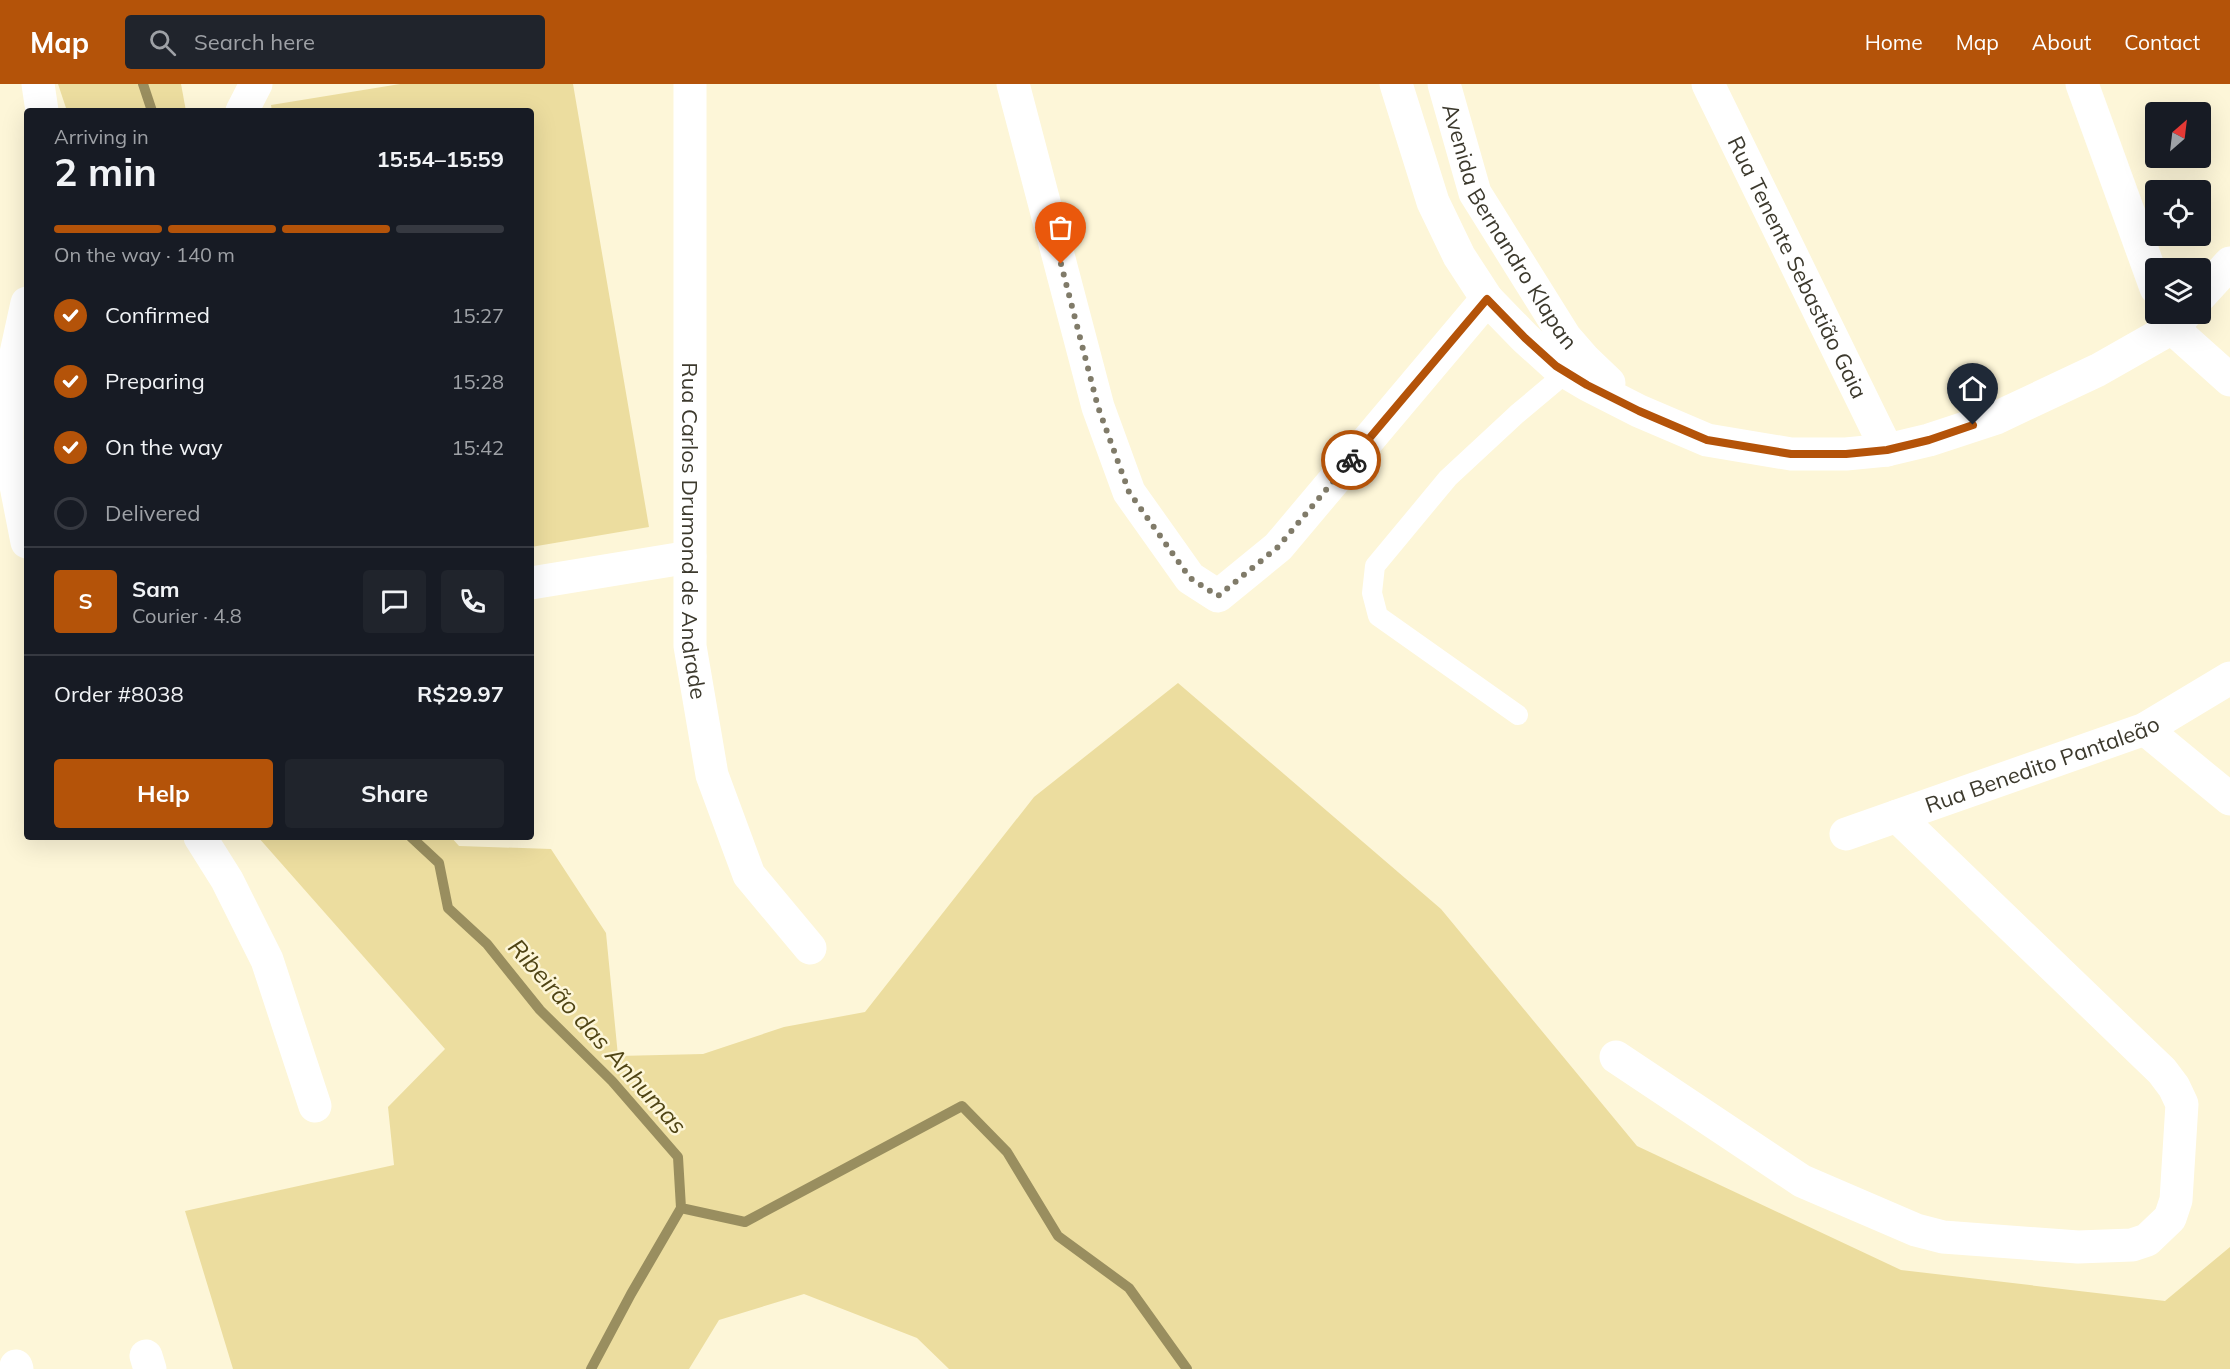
<!DOCTYPE html>
<meta charset="utf-8">
<style>
:root{--surface:#171b24;--page:#20242c;--text:#f1f3f6;--muted:#9ea1a6;--line:#363941;--accent:#b45309}
body{margin:0;font-family:Mulish,sans-serif;background:var(--page);color:var(--text);height:100vh;display:flex;flex-direction:column;font-size:22px;white-space:nowrap}
*{box-sizing:border-box;margin:0}
p{font-size:20px;color:var(--muted)}
.icon{flex:none;width:33px;height:33px;fill:none;stroke:currentColor;stroke-width:2;stroke-linecap:round;stroke-linejoin:round}
.map{position:relative;flex:1;overflow:hidden}
.drawer{position:absolute;left:24px;top:24px;width:510px;height:732px;display:flex;flex-direction:column;background:var(--surface);border-radius:6px;box-shadow:0 6px 24px #0002}
.drawer>*{flex:none}
.needle{width:39px;rotate:28deg}
.tools{position:absolute;left:2145px;top:18px;display:grid;gap:12px}
.tools a{display:grid;place-items:center;width:66px;height:66px;border-radius:6px;background:var(--surface);box-shadow:0 6px 24px #0002;font-size:30px}
.pin{position:absolute;display:grid;place-items:center;width:51px;height:51px;color:#fff;margin:-62px -26px;border-radius:50% 50% 50% 0;rotate:-45deg;box-shadow:0 0 6px #0007}
.pin .icon{rotate:45deg}
.courier{position:absolute;display:grid;place-items:center;width:60px;height:60px;margin:-30px;border:4px solid #b45309;border-radius:50%;background:#fff;color:#222;box-shadow:0 2px 8px #0007}
.summary em{font-style:normal;font-weight:700}
.summary div{display:flex;flex-direction:column-reverse}
.summary{display:flex;align-items:center;justify-content:space-between;height:102px;padding:0 30px}
h1{font-size:39px;font-weight:700;line-height:45px}
.bar{display:grid;grid-template-columns:repeat(4,1fr);gap:9px 6px;align-content:center;height:72px;padding:0 30px}
.bar i{height:8px;border-radius:4px;background:var(--line)}
.bar .selected{background:var(--accent)}
.bar p{grid-column:span 4}
.line{display:flex;align-items:center;gap:15px;padding:0 30px;border-top:2px solid var(--line)}
.line div{flex:1}
.round{display:grid;place-items:center;flex:none;width:63px;height:63px;border-radius:6px;background:var(--page)}
ol{padding:0 30px;list-style:none}
li{display:flex;align-items:center;gap:18px;height:66px}
li p{margin-inline-start:auto}
li .icon{padding:6px;border-radius:50%;background:var(--accent);color:#fff;stroke-width:4}
li:last-child{color:var(--muted)}
li i{width:33px;height:33px;border:3px solid var(--line);border-radius:50%}
.cta{display:flex;gap:12px;margin-top:auto;padding:12px 30px}
.cta a{flex:1;height:69px;border-radius:6px;background:var(--accent);color:#fff;font-size:24px;font-weight:700;line-height:69px;text-align:center}
.cta a+a{background:var(--page);color:var(--text)}
header{display:flex;align-items:center;gap:36px;box-sizing:border-box;height:84px;padding:0 30px;background:var(--accent);color:#fff}
header strong{font-size:28px}
nav{display:flex;gap:33px;margin-inline-start:auto;font-size:21px}
.search{width:420px;height:54px;background:var(--page);display:flex;align-items:center;gap:15px;box-sizing:border-box;padding:0 21px;border-radius:6px;color:var(--muted);font-size:22px}
.map>svg:first-child{display:block}
.green{fill:#ecdd9f}
.lines{fill:none;stroke-linecap:round;stroke-linejoin:round}
.stream{stroke:#998e5f;stroke-width:10}
.lane{stroke:#fff;stroke-width:20}
.street{stroke:#fff;stroke-width:33}
.secondary{stroke:#fff;stroke-width:33}
.done{stroke:#807b69;stroke-width:6;stroke-dasharray:0 10.8}
.route{stroke:#b45309;stroke-width:8}
.labels{text-anchor:middle;dominant-baseline:central;stroke-width:5;stroke-linejoin:round;paint-order:stroke}
.street-label{font-size:22px;fill:#3c392d;stroke:#fdf6d8}
.water-label{font-size:24px;font-style:italic;fill:#4f4414;stroke:#fdf6d8}
</style>
<header>
<strong>Map</strong>
<div class="search"><svg class="icon" aria-label="search" viewBox="0 0 24 24"><circle cx="10" cy="10" r="6"/><path d="M15 15l6 6"/></svg>Search here</div>
<nav><a>Home</a><a>Map</a><a>About</a><a>Contact</a></nav>
</header>
<div class="map">
<svg width="2230" height="1285" viewBox="0 0 2230 1285">
<rect width="100%" height="100%" fill="#fdf6d8"/>
<g class="green">
<polygon points="58,0 181,0 186,27 67,27"/>
<polygon points="400,0 573,0 649,443 531,463 531,27 272,27 271,21"/>
<polygon points="1178,599 1441,825 1637,1062 1901,1186 2165,1217 2230,1163 2230,1285 949,1285 917,1254 804,1210 719,1236 689,1285 233,1285 185,1127 394,1081 388,1023 445,965 258,753 451,753 459,762 551,765 606,849 618,972 703,970 784,943 865,928 1034,713"/>
</g>
<g class="lines">
<g class="stream">
<polyline points="143,0 152,27"/>
<polyline points="411,753 439,779 448,824 487,860 540,926 612,997 678,1073 681,1124 745,1138 962,1022 1007,1068 1058,1152 1129,1204 1187,1285"/>
<polyline points="591,1285 631,1210 681,1124"/>
</g>
<polyline class="lane" points="1518,631 1378,532 1372,509 1375,482 1448,394 1517,330 1573,283"/>
<g class="street">
<polyline points="38,0 42,27"/>
<path id="s1" d="M690 0V562L712 691 749 791 810 864"/>
<polyline points="1013,0 1098,323 1129,408 1190,494 1218,512 1278,463 1487,215"/>
<path id="s2" d="M1708 0 1887 366"/>
<polyline points="2082,0 2156,204"/>
<polyline points="242,27 256,0"/>
<polyline points="27,219 8,306 7,356 27,458"/>
<polyline points="2166,230 2172,244 2230,296"/>
<polyline points="531,499 690,473"/>
<polyline points="2145,645 2230,715"/>
<path id="s3" d="M1846 750 2145 645 2230 594"/>
<polyline points="200,753 227,796 267,876 315,1022"/>
<polyline points="1616,973 1802,1097 1916,1146 1943,1153 2078,1163 2132,1161 2147,1156 2170,1134 2176,1116 2182,1020 2174,1003 2162,987 1897,732"/>
<polyline points="146,1272 150,1285"/>
<polyline points="16,1282 17,1285"/>
</g>
<g class="secondary">
<polyline points="1396,0 1433,118 1459,172 1487,215 1525,254 1556,282 1588,301 1639,327 1707,356 1791,370 1846,370 1887,366 1929,356 1996,334 2098,286 2172,244 2185,230"/>
<path id="s4" d="M1444 0 1475 109 1565 253 1585 276 1609 299"/>
<polyline points="2200,212 2230,179"/>
</g>
</g>
<g class="lines">
<polyline class="done" points="1061,180 1098,323 1129,408 1190,494 1218,512 1278,463 1351,376"/>
<polyline class="route" points="1351,376 1487,215 1525,254 1556,282 1587,301 1639,327 1707,356 1791,370 1846,370 1887,366 1929,356 1973,341"/>
</g>
<g class="labels">
<g class="street-label">
<text stroke="none"><textPath href="#s4" startOffset="158">Avenida Bernandro Klapan</textPath></text>
<text stroke="none"><textPath href="#s2" startOffset="204">Rua Tenente Sebastião Gaia</textPath></text>
<text stroke="none"><textPath href="#s1" startOffset="447">Rua Carlos Drumond de Andrade</textPath></text>
<text stroke="none"><textPath href="#s3" startOffset="208">Rua Benedito Pantaleão</textPath></text>
</g>
<g class="water-label">
<text transform="translate(598 952) rotate(48)">Ribeirão das Anhumas</text>
</g>
</g>
</svg>
<div class="tools">
<a><svg class="needle" viewBox="-14 -14 28 28"><path d="M0-13l5 13h-10z" fill="#e53935"/><path d="M0 13l5-13h-10z" fill="#9ea1a6"/></svg></a>
<a><svg class="icon" aria-label="locate" viewBox="0 0 24 24"><circle cx="12" cy="12" r="6"/><path d="M12 2v4M12 18v4M2 12h4M18 12h4"/></svg></a>
<a><svg class="icon" aria-label="layers" viewBox="0 0 24 24"><path d="M12 4l9 5-9 5-9-5zM3 14l9 5 9-5"/></svg></a>
</div>
<div class="pin" style="left:1061px;top:180px;background:#ea580c"><svg class="icon" aria-label="bag" viewBox="0 0 24 24"><path d="M5 8h14l-1 12H6zM9 8a3 3 0 0 1 6 0"/></svg></div>
<div class="pin" style="left:1973px;top:341px;background:#1f2937"><svg class="icon" aria-label="home" viewBox="0 0 24 24"><path d="M3 11l9-7 9 7M6 9v11h12V9"/></svg></div>
<div class="courier" style="left:1351px;top:376px"><svg class="icon" aria-label="bike" viewBox="0 0 24 24"><circle cx="6" cy="16" r="4"/><circle cx="18" cy="16" r="4"/><path d="M6 16l4-8h5l3 8M10 8l3 8H6M13 5h3"/></svg></div>
<section class="drawer">
<div class="summary"><div><h1>2 min</h1><p>Arriving in</p></div><em>15:54–15:59</em></div>
<div class="bar"><i class="selected"></i><i class="selected"></i><i class="selected"></i><i></i><p>On the way · 140 m</p></div>
<ol>
<li><svg class="icon" aria-label="check" viewBox="0 0 24 24"><path d="M5 12l5 5 9-10"/></svg>Confirmed<p>15:27</p></li>
<li><svg class="icon" aria-label="check" viewBox="0 0 24 24"><path d="M5 12l5 5 9-10"/></svg>Preparing<p>15:28</p></li>
<li><svg class="icon" aria-label="check" viewBox="0 0 24 24"><path d="M5 12l5 5 9-10"/></svg>On the way<p>15:42</p></li>
<li><i></i>Delivered</li>
</ol>
<div class="line" style="height:108px"><b class="round" style="background:var(--accent);color:#fff">S</b><div><b>Sam</b><p>Courier · 4.8</p></div><a class="round"><svg class="icon" aria-label="chat" viewBox="0 0 24 24"><path d="M4 5h16v11H9l-5 4z"/></svg></a><a class="round"><svg class="icon" aria-label="phone" viewBox="0 0 24 24"><path d="M5 4h4l2 5-3 2q2 4 5 5l2-3 5 2v4C11 20 4 13 5 4z"/></svg></a></div>
<div class="line" style="height:78px"><div>Order #8038</div><b>R$29.97</b></div>
<div class="cta"><a>Help</a><a>Share</a></div>
</section>
</div>
